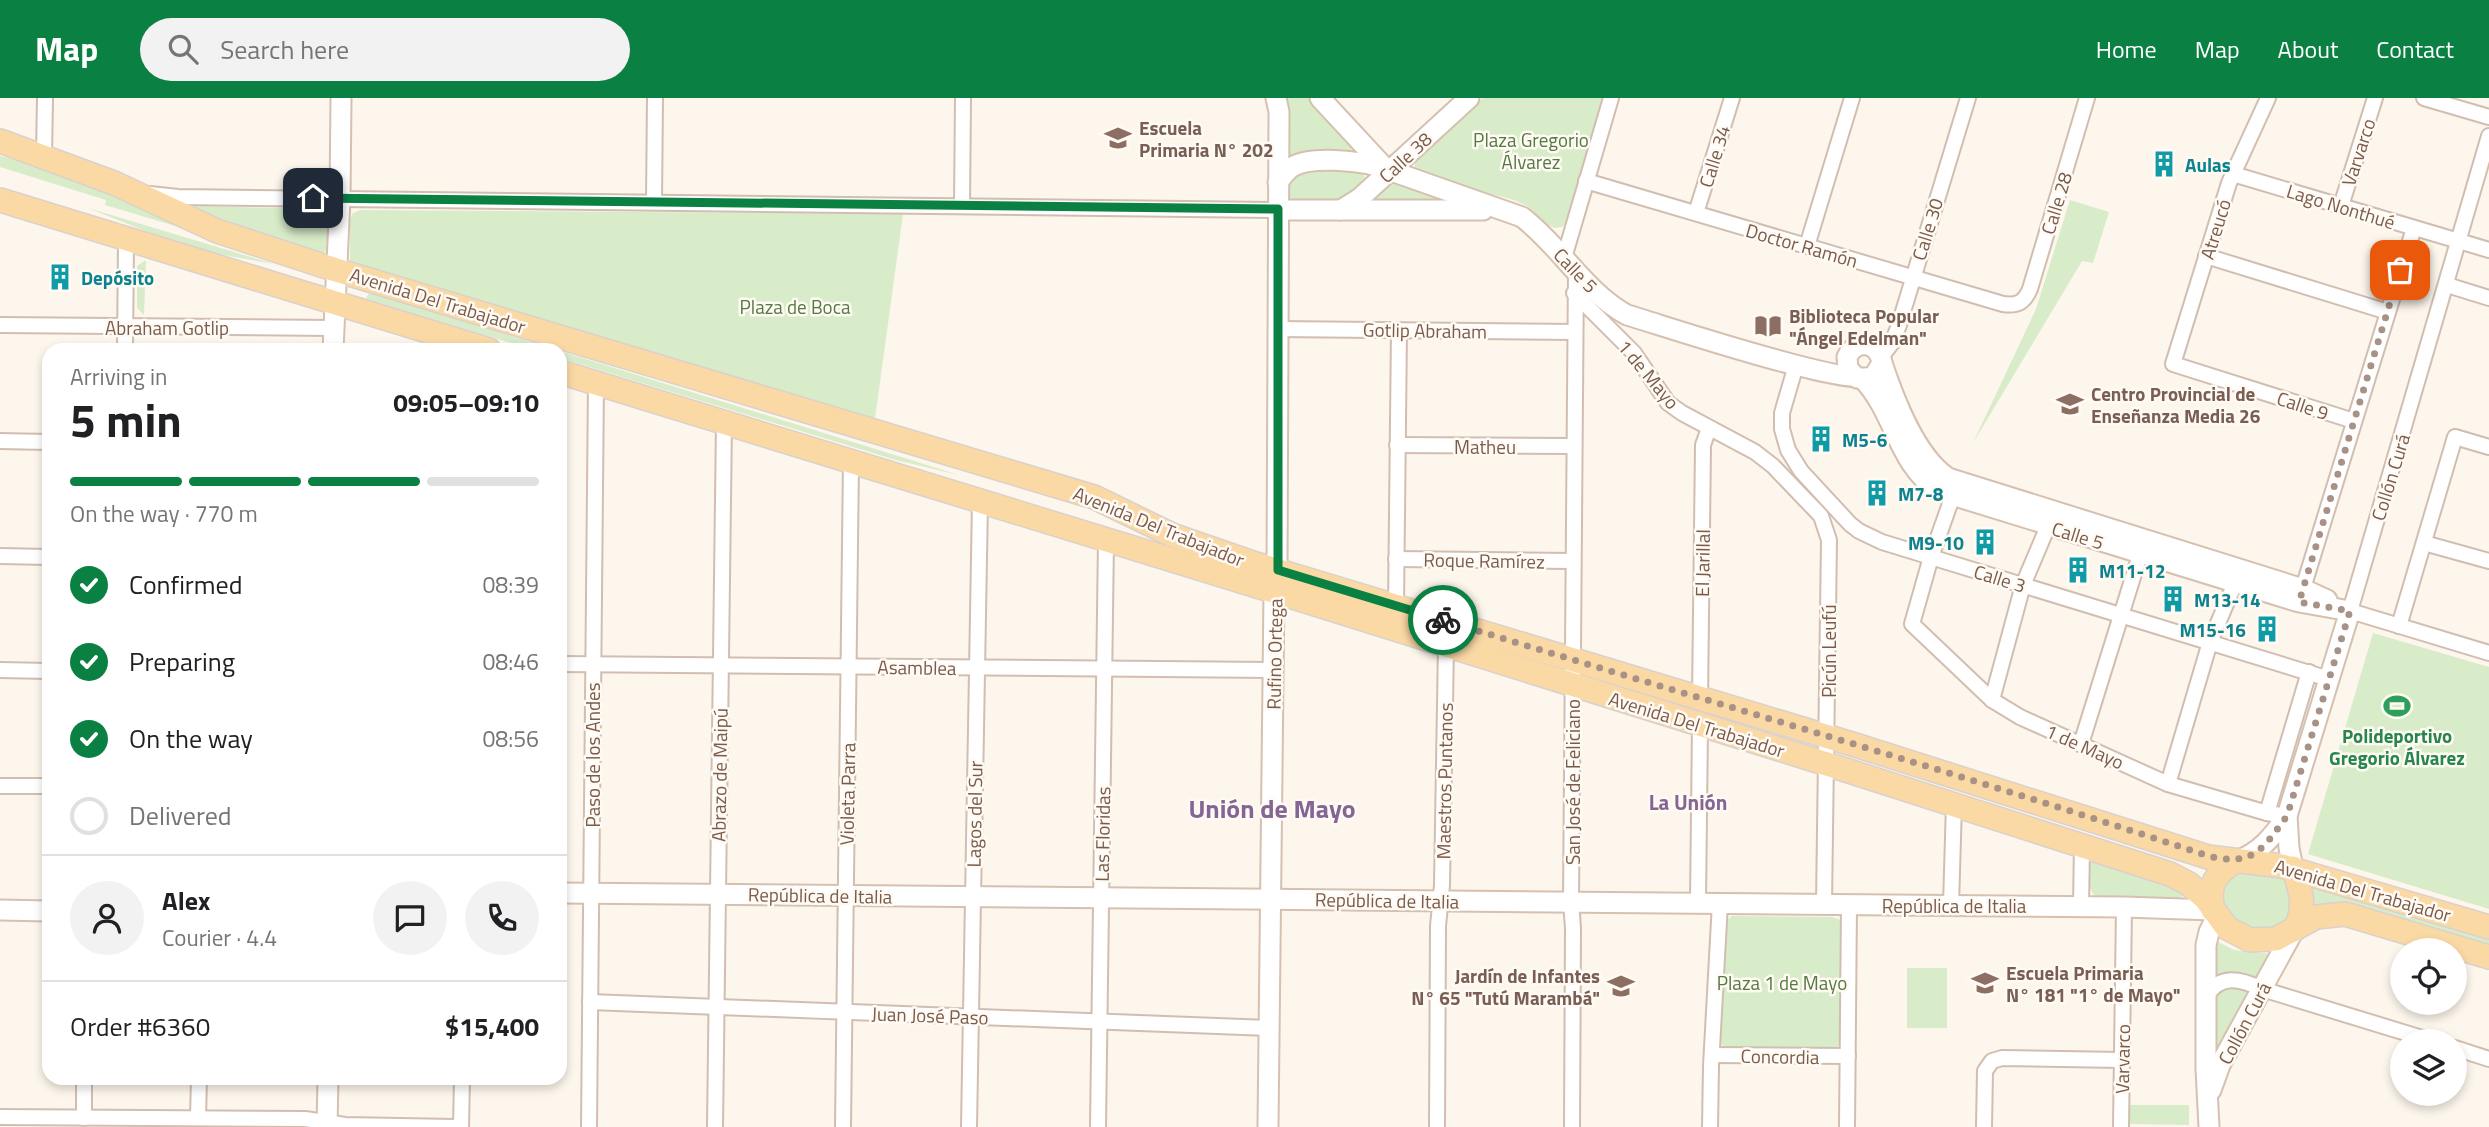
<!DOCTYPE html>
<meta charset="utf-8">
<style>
:root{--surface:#fff;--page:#f2f2f2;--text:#202124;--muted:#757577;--line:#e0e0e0;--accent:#0b8043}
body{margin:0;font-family:"Titillium Web",sans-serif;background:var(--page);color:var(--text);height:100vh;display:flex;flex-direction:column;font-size:26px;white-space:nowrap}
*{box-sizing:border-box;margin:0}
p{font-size:23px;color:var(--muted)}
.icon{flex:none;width:38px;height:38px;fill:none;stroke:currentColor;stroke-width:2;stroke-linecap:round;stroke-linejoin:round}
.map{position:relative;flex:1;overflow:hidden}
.panel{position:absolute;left:42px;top:245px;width:525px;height:742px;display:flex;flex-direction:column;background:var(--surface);border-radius:21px;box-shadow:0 4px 10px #0003}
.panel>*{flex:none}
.fabs{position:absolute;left:2390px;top:840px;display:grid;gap:14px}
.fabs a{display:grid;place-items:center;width:77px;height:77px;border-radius:50%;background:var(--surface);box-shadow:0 4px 10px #0003;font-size:35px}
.pin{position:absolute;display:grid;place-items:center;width:60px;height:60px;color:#fff;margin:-30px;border-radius:14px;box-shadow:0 4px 10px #0006}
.courier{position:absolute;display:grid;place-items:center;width:70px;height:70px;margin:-35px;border:5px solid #0b8043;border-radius:50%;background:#fff;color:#222;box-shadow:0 2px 9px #0007}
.head em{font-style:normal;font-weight:700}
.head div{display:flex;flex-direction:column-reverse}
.head{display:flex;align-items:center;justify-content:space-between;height:119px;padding:0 28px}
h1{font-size:46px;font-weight:700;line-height:52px}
.bar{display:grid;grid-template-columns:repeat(4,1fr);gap:10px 7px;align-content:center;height:84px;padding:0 28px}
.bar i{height:9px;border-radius:5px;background:var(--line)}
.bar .active{background:var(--accent)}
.bar p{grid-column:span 4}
.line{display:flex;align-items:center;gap:18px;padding:0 28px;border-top:2px solid var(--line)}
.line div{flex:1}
.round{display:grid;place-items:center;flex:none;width:74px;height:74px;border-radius:37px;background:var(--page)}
ol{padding:0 28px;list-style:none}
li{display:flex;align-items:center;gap:21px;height:77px}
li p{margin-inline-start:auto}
li .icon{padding:7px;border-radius:50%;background:var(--accent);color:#fff;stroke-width:4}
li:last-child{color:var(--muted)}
li i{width:38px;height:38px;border:4px solid var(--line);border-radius:50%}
header{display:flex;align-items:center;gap:42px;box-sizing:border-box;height:98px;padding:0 35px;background:var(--accent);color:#fff}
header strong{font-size:33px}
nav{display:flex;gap:38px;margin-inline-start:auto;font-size:24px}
.search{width:490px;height:63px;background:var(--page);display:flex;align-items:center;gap:18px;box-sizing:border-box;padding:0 24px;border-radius:38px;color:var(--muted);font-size:26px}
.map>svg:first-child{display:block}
.green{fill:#d8ecc9}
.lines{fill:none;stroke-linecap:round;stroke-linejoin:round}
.street-casing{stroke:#d1beb0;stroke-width:18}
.secondary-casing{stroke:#d6c0b0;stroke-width:23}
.primary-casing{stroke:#dad1cd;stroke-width:26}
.street{stroke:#fff;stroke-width:14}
.secondary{stroke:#fff;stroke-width:19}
.primary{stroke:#fbd9a5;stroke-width:23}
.done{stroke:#a89285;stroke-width:7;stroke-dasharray:0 12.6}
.route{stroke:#0b8043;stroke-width:9}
.labels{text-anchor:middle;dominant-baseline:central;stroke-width:5;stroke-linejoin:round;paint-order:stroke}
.education-label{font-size:19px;font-weight:bold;fill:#785e54;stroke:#fffaf3;text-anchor:start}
.park-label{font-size:19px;fill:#537a41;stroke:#fffaf3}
.street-label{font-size:19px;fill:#7a5c4d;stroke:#fffaf3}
.culture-label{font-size:19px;font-weight:bold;fill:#0d838f;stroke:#fffaf3;text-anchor:start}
.leisure-label{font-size:19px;font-weight:bold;fill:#27864d;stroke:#fffaf3}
.neighbourhood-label{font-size:21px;font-weight:bold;fill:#846695;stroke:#fffaf3}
.district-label{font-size:26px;font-weight:bold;fill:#846695;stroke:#fffaf3}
</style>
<header>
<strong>Map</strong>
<div class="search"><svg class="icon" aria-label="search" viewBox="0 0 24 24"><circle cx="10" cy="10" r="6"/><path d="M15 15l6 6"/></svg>Search here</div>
<nav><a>Home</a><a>Map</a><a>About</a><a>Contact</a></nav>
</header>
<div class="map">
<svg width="2489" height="1029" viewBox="0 0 2489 1029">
<rect width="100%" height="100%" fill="#fdf6ec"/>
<g class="green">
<polygon points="1285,0 1311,0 1361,55 1288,65"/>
<polygon points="1483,0 1605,0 1568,122 1562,129 1555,130 1548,127 1529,109 1514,102 1418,77 1414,73 1415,63"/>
<polygon points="0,58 26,64 130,100 212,139 105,107 106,102 0,69"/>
<polygon points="1307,70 1362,73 1366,82 1348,102 1292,103 1286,98 1285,85"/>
<polygon points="1390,84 1449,100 1451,102 1365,104"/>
<polygon points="2070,102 2109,114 2093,165 2082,163 1973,345 2036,211"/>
<path d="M196 108 319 111C332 118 328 139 326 153L317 158 192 112Z"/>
<polygon points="88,110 274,166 212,155 158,138"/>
<polygon points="360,112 903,116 874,328 350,167 350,122 353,115"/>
<polygon points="146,162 144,217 137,210 137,168"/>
<polygon points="369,195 372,195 556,252 534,252 370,202 366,200"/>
<polygon points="560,253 959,377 896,362 560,260"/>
<polygon points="2373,535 2489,569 2489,811 2308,756"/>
<path d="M2092 761 2177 783 2185 797 2179 800 2100 799 2094 797C2087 789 2087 770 2092 761Z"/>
<path d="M2236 772 2279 777 2293 793 2290 820C2274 832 2248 833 2232 820 2225 814 2221 803 2217 795Z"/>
<polygon points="2308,787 2489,841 2489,847 2377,813 2364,810 2310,813"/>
<polygon points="1732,818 1832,819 1841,822 1841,943 1837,950 1728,950 1720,946 1725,824"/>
<polygon points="2216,843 2234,852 2270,856 2271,858 2260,882 2215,882"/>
<rect x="1907" y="870" width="40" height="60"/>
<polygon points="2236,886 2250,893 2212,972 2214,894"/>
<polygon points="2130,1007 2189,1007 2189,1027 2130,1026"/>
</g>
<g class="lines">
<g class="street-casing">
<g id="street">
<polyline points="2268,0 2229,85 2173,266 2354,323"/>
<polyline points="2424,0 2489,19"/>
<polyline points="2489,38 2350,513 2489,555"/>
<polyline points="44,59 45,0"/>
<polyline points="2233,76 2489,152"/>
<path d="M1586 83 2003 206C2017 208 2024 205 2030 191L2087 0"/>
<polyline points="150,96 178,99 1278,112"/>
<polyline points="654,104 655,0"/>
<polyline points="962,108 963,0"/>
<polyline points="2341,108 2375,0"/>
<polyline points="1696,115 1732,0"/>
<polyline points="1807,148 1852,0"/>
<polyline points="2206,158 2388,214"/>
<polyline points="1564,160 1611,0"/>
<polyline points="2447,187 2489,200"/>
<polyline points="1574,195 1634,255 1668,305 1682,315 1755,354 1773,368 1821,418 1829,442 1824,806"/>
<polyline points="0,227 333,230"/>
<polyline points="1277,231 1574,234"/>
<polyline points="125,252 126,141"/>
<polyline points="1881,259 1892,245 1899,227 1968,0"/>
<polyline points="1796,267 1782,315 1782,331 1788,352 1801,373 1850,426 1859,433 1882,444 2329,581"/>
<polyline points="0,343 49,344"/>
<polyline points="1397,347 1573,348"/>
<polyline points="1956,389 1931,459 1912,526 1992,602 2020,619 2168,686 2267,715 2287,718"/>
<polyline points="2424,445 2489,463"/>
<polyline points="0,458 49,459"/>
<polyline points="1396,461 1573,463"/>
<polyline points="2300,500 2414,130"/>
<polyline points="1396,508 1399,232"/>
<polyline points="2399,528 2455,339 2489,349"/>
<polyline points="560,566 1273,572"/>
<polyline points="0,572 49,573"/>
<polyline points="1700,602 1703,347 1709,330"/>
<polyline points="1992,602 2023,487 2048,428"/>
<polyline points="2081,646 2143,447"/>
<polyline points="2168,686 2210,544 2235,485"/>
<polyline points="0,688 49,688"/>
<polyline points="2267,715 2309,574"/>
<polyline points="1698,805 1700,627"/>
<polyline points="1951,807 1954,706"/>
<polyline points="2081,809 2082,747"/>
<path d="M2206 899C2220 875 2241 881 2262 891L2432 943"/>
<polyline points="590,904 1269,930"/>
<polyline points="2455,950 2489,961"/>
<polyline points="1712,957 1848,958"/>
<polyline points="0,1019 305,1021 345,1027 455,1029"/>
<polyline points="84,1020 84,980"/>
<polyline points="198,1020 199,980"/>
<polyline points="461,1029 462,980"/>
<polyline points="589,1029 596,285"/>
<polyline points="715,1029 724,324"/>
<polyline points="843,1029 851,363"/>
<polyline points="969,1029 980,403"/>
<polyline points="1098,1029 1106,442"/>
<polyline points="1437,1029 1438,828 1442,787 1446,547"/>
<polyline points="1572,1029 1573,830 1571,804 1576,172"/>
<polyline points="1710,1029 1711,968 1720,805"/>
<polyline points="1847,1029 1849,807"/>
<polyline points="1984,1029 1985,973 1992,963 2002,960 2122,962"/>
<polyline points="2121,1029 2124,809"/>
</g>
</g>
<g class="secondary-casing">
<g id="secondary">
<polyline points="1320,0 1385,70"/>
<path d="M1278 84C1283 78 1287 71 1294 68 1312 58 1357 63 1377 68L1522 119C1560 148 1585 194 1627 217 1665 228 1849 290 1874 278L1882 265C1879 244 1856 240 1847 259L1848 271 1857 280"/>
<polyline points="1278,112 1483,112"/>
<polyline points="1341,112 1360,100 1469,0"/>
<polyline points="333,252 340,100 341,0"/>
<path d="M1882 265C1894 301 1915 358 1948 380L2303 491 2327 502"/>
<path d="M1863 281C1895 315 1898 367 1939 393L2299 504 2350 513"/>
<path d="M2236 763C2260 755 2273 738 2287 718"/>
<polyline points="2293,770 2289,750 2287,718 2350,513"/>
<polyline points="560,795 2124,809 2213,812"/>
<polyline points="0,812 49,813"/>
<polyline points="2211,992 2220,967 2294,832"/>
<polyline points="327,1029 328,980"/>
<polyline points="1268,1029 1274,494 1277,472 1279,14 1276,0"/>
<polyline points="2209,1029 2206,971 2206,847 2209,834 2217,818"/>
</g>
</g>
<g class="primary-casing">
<g id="primary">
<polyline points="0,43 114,85 217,133 336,172 1094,399 1172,437 1256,466 1852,646 2208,759 2282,768 2489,829"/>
<polyline points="0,102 489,252"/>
<polyline points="560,274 1296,500 1827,666 2170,776 2189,786 2206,801 2227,830 2250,842 2276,841 2316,819 2345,816 2489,859"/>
<path d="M2293 770C2301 791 2307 812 2294 832"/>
<path d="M2213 812C2207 788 2215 775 2236 763"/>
</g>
</g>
<use href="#street" class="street"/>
<use href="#secondary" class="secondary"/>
<use href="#primary" class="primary"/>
</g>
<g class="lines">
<path class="done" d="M1443 522C1698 601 1955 673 2208 758 2253 769 2262 752 2287 718L2350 513 2299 504 2400 172"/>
<polyline class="route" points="313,100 1278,111 1278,472 1443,522"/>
</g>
<defs>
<g id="school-bare" transform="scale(2.1)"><path d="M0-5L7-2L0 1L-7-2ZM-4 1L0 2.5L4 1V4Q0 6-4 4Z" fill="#8d6e63" stroke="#fffaf3" stroke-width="2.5" paint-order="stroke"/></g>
<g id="building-bare" transform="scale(2.1)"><path d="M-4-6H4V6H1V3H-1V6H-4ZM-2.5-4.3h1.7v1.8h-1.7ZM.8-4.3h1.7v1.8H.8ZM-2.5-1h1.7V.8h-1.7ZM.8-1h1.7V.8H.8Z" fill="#0f9aa8" stroke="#fffaf3" stroke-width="2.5" paint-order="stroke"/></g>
<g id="library-bare" transform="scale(2.1)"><path d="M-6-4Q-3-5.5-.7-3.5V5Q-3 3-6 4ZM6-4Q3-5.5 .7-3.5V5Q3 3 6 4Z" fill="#8d6e63" stroke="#fffaf3" stroke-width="2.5" paint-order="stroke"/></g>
<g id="stadium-bare" transform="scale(2.1)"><path d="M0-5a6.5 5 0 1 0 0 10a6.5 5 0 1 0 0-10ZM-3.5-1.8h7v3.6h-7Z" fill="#2e9e5b" stroke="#fffaf3" stroke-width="2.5" paint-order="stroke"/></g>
</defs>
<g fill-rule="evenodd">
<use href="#school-bare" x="1118" y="40"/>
<use href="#building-bare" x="2164" y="66"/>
<use href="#building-bare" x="60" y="179"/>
<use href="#library-bare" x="1768" y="228"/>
<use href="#school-bare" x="2070" y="306"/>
<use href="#building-bare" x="1821" y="341"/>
<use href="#building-bare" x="1877" y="395"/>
<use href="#building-bare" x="1985" y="444"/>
<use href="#building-bare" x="2078" y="472"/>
<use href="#building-bare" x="2173" y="501"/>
<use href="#building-bare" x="2267" y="531"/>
<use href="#stadium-bare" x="2397" y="608"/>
<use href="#school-bare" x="1985" y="885"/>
<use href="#school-bare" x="1621" y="888"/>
</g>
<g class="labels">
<g class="education-label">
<text x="1139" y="29">Escuela<tspan x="1139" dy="22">Primaria N° 202</tspan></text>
<text x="1789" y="217">Biblioteca Popular<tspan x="1789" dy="22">"Ángel Edelman"</tspan></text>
<text x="2091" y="295">Centro Provincial de<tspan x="2091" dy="22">Enseñanza Media 26</tspan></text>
<text x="2006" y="874">Escuela Primaria<tspan x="2006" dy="22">N° 181 "1° de Mayo"</tspan></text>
<text x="1600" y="877" text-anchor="end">Jardín de Infantes<tspan x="1600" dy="22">N° 65 "Tutú Marambá"</tspan></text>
</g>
<g class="park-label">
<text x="1531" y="41">Plaza Gregorio<tspan x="1531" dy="22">Álvarez</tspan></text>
<text x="795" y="208">Plaza de Boca</text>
<text x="1782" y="884">Plaza 1 de Mayo</text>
</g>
<g class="street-label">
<text transform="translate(2358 54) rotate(-72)">Varvarco</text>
<text transform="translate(1714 58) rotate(-73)">Calle 34</text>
<text transform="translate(1405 59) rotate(-43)">Calle 38</text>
<text transform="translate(2056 105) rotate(-73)">Calle 28</text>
<text transform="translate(2341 108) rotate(17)">Lago Nonthué</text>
<text transform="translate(1927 131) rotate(-73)">Calle 30</text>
<text transform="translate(2215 131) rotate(-73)">Atreucó</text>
<text transform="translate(1802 147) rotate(16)">Doctor Ramón</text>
<text transform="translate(1576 172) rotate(46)">Calle 5</text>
<text transform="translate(438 202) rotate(17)">Avenida Del Trabajador</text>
<text x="167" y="229">Abraham Gotlip</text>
<text transform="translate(1425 232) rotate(1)">Gotlip Abraham</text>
<text transform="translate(1649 276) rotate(50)">1 de Mayo</text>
<text transform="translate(2303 307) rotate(18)">Calle 9</text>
<text x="1485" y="348">Matheu</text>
<text transform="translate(2390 379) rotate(-73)">Collón Curá</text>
<text transform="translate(1159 428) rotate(22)">Avenida Del Trabajador</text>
<text transform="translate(2078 437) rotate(17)">Calle 5</text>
<text transform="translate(1484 462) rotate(1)">Roque Ramírez</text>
<text transform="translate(1702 465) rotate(-89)">El Jarillal</text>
<text transform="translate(2000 480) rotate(17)">Calle 3</text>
<text transform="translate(1828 553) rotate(-90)">Picún Leufú</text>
<text transform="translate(1274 556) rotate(-89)">Rufino Ortega</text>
<text transform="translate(917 569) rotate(1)">Asamblea</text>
<text transform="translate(1697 626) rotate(17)">Avenida Del Trabajador</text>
<text transform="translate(2085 648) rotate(24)">1 de Mayo</text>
<text transform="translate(592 657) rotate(-90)">Paso de los Andes</text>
<text transform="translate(719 677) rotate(-89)">Abrazo de Maipú</text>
<text transform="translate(1444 683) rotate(-89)">Maestros Puntanos</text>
<text transform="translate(1572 684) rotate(-90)">San José de Feliciano</text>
<text transform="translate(847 696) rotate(-89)">Violeta Parra</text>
<text transform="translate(974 716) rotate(-89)">Lagos del Sur</text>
<text transform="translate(1102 736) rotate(-89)">Las Floridas</text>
<text transform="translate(2363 792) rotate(16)">Avenida Del Trabajador</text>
<text transform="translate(820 797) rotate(1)">República de Italia</text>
<text transform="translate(1387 802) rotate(1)">República de Italia</text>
<text x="1954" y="807">República de Italia</text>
<text transform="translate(930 917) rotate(2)">Juan José Paso</text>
<text transform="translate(2244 925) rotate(-62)">Collón Curá</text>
<text transform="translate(1780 958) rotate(1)">Concordia</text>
<text transform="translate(2122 961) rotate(-89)">Varvarco</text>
</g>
<g class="culture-label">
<text x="2185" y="66">Aulas</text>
<text x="81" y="179">Depósito</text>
<text x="1842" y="341">M5-6</text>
<text x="1898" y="395">M7-8</text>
<text x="1964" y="444" text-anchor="end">M9-10</text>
<text x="2099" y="472">M11-12</text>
<text x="2194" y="501">M13-14</text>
<text x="2246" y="531" text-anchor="end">M15-16</text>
</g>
<g class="leisure-label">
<text x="2397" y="637">Polideportivo<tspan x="2397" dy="22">Gregorio Álvarez</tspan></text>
</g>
<g class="neighbourhood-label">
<text x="1688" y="704">La Unión</text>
</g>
<g class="district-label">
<text x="1272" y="710">Unión de Mayo</text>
</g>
</g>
</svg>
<div class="fabs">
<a><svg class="icon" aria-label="locate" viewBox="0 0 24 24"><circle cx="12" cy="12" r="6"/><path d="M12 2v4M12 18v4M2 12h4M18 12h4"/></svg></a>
<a><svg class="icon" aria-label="layers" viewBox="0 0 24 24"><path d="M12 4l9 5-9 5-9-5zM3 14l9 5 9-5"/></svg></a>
</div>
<div class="pin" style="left:2400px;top:172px;background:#ea580c"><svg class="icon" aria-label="bag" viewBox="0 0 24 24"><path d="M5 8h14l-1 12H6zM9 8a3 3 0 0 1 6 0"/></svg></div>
<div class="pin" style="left:313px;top:100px;background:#1f2937"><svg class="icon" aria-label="home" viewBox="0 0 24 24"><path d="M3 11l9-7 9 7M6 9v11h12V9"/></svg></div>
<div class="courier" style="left:1443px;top:522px"><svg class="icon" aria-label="bike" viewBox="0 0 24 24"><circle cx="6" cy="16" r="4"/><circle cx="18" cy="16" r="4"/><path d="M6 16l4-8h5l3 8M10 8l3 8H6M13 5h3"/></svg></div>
<section class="panel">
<div class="head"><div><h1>5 min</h1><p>Arriving in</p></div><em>09:05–09:10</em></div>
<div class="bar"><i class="active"></i><i class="active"></i><i class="active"></i><i></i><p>On the way · 770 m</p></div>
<ol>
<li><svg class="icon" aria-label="check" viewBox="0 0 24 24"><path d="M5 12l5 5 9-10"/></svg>Confirmed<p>08:39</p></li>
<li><svg class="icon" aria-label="check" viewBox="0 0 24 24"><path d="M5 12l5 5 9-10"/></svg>Preparing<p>08:46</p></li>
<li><svg class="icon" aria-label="check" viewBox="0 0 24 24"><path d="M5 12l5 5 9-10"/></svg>On the way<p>08:56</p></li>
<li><i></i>Delivered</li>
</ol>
<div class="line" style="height:126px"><a class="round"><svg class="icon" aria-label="person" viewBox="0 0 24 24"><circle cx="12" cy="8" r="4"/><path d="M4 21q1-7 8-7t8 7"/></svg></a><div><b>Alex</b><p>Courier · 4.4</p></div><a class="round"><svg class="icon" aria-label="chat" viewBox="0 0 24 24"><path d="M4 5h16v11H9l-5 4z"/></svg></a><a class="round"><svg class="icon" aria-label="phone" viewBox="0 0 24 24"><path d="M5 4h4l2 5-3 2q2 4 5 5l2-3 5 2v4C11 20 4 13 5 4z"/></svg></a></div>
<div class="line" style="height:91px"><div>Order #6360</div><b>$15,400</b></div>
</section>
</div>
